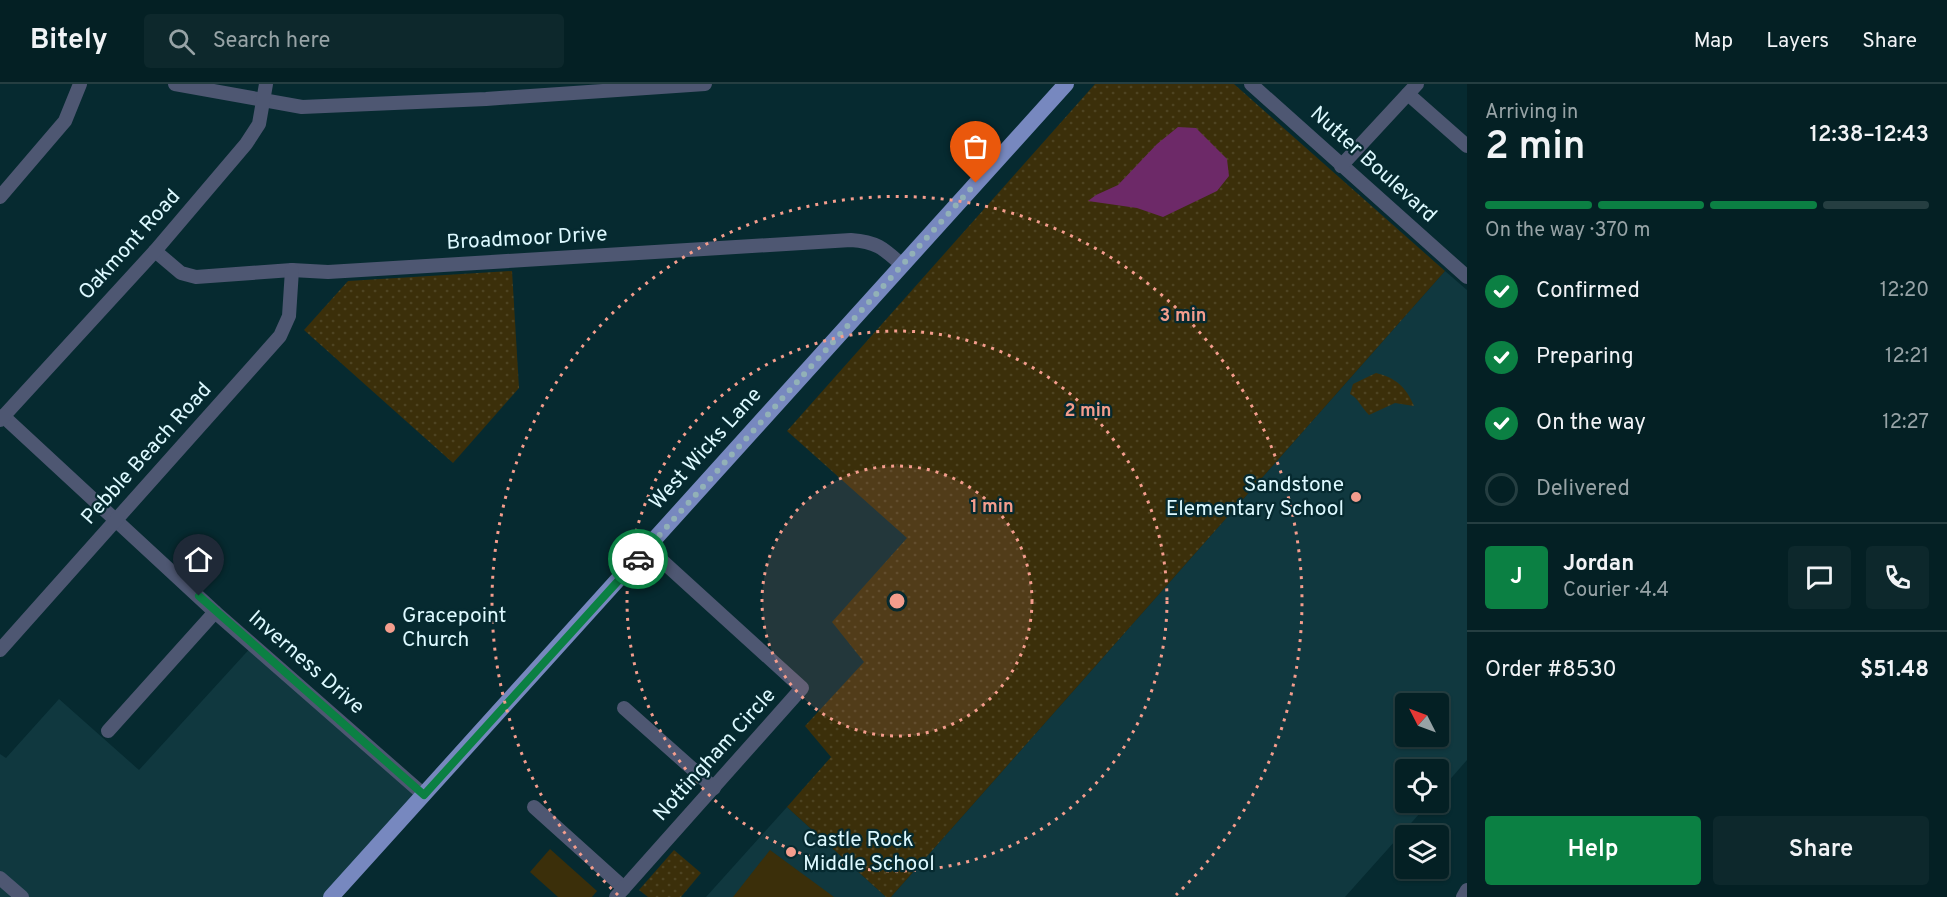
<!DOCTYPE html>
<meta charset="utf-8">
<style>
:root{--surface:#042024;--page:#0d282c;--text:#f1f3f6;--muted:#97a3a6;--line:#253e41;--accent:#0b8043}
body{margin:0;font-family:Overpass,sans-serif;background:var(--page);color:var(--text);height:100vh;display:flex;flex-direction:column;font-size:22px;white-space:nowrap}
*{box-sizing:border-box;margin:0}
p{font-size:20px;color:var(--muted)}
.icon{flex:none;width:33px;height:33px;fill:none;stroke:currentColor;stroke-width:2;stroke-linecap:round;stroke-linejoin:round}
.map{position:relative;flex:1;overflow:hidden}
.drawer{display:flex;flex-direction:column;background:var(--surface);width:480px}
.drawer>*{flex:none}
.needle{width:39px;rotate:312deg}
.controls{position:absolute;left:1395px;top:609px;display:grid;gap:12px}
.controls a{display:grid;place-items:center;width:54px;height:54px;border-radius:6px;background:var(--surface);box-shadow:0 2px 4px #0004,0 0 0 2px var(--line);font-size:30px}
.pin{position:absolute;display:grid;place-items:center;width:51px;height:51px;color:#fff;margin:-62px -26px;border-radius:50% 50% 50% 0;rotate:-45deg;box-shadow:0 0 6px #0007}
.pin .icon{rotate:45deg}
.courier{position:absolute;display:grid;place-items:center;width:60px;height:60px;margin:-30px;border:4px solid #0b8043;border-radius:50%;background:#fff;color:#222;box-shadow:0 2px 8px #0007}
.overview em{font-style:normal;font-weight:600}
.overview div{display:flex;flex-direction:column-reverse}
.overview{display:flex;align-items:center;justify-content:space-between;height:102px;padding:0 18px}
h1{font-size:39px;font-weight:600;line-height:45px}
.bar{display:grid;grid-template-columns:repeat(4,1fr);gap:9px 6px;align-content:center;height:72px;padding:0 18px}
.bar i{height:8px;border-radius:4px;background:var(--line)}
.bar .active{background:var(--accent)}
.bar p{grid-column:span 4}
.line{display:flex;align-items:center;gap:15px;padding:0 18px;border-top:2px solid var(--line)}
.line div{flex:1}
.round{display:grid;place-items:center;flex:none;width:63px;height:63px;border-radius:6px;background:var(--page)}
ol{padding:0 18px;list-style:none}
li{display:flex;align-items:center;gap:18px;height:66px}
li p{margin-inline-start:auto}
li .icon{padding:6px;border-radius:50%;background:var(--accent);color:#fff;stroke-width:4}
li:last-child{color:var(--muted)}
li i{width:33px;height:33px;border:3px solid var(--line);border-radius:50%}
.action{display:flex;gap:12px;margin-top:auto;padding:12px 18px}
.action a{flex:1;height:69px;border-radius:6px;background:var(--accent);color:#fff;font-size:24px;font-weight:600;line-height:69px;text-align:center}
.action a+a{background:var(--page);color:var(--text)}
header{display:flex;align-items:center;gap:36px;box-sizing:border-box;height:84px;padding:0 30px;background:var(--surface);border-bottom:2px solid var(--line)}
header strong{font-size:28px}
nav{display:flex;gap:33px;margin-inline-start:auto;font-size:21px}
.search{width:420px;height:54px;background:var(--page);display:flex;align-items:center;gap:15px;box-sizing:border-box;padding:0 21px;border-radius:6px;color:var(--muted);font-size:22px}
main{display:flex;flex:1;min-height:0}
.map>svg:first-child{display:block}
.built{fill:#10383f;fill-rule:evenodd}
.grass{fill:#3b2f0a}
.park{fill:url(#park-dots)}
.water{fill:#6d2968}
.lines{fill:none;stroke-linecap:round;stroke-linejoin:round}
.minor{stroke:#4e5772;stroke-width:14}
.major{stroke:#7788bf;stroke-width:16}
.done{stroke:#92b1b7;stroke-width:6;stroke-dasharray:0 10.8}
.route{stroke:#0b8043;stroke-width:8}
.ring{fill:none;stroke:#f49d8d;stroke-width:3;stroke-dasharray:3 6}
.poi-dot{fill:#f49d8d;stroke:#062a30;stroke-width:2}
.labels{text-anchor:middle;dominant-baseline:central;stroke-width:4.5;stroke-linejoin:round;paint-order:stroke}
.street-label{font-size:21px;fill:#ddf9ff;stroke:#062a30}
.poi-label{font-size:21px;fill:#ddf9ff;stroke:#062a30;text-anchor:start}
.centre{fill:#f49d8d;stroke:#062a30;stroke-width:3}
.ring-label{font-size:18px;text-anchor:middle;font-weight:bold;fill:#f49d8d;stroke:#062a30;stroke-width:4.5;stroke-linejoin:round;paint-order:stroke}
</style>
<header>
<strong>Bitely</strong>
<div class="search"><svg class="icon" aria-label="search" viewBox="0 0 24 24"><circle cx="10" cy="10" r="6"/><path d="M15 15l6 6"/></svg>Search here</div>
<nav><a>Map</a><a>Layers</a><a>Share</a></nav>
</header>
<main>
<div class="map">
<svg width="1467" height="813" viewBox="0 0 1467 813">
<defs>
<pattern id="park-dots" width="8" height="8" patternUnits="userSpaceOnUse" patternTransform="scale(1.5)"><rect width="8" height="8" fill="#3b2f0a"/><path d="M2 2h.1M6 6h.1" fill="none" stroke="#4e4422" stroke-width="1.8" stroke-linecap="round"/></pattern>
</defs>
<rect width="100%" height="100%" fill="#062a30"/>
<g class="built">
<path d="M1445 187 1467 206V676L1439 708 1438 686H1406V718L1429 719 1345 813H891ZM1406 620H1438V652H1406Z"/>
<polygon points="254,560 424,711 331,813 0,813 0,670 6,674 59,615 139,686"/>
<polygon points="787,723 886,813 706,813"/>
</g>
<g class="grass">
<polygon points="550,765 597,807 592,813 558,813 530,788"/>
<polygon points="770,766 834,813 733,813"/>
</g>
<g class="park">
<polygon points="1095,0 1234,0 1445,187 891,813 886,813 787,723 831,673 805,642 864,578 832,538 907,454 787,347"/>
<polygon points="512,187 519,304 453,379 304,246 348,197"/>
<path d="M1376 289C1396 294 1406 303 1414 322L1395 319 1369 331C1361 323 1359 315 1350 310L1353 300Z"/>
<polygon points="674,766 701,789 681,813 648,813 639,806"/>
</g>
<polygon class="water" points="1178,43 1196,44 1227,75 1229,92 1217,107 1163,133 1137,124 1088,117 1096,111 1118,101 1157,60"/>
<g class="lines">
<g class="minor">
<polyline points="175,0 302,23 486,15 705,0"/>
<polyline points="1251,0 1467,193"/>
<polyline points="1408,10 1467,62"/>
<polyline points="1341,82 1417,0"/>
<polyline points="0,113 65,37 80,0"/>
<path d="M155 167 181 189 196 193 292 186 328 188 851 156C877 158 883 164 902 181"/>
<polyline points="3,332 215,528 424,711"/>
<polyline points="0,336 155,167 246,60 259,40 266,0"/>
<polyline points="0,566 280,252 289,232 292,186"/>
<polyline points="624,624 714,704"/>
<polyline points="108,647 215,528"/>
<polyline points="534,723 624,804"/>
<polyline points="0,794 22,813"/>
<polyline points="616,813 802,604 648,464"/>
<polyline points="1463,813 1467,806"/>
</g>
<polyline class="major" points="331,813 1066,0"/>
</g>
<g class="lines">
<polyline class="done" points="638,475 976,99"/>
<polyline class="route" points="199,512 424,711 638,475"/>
</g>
<circle cx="897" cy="517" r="135" fill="#f49d8d" fill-opacity=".12"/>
<g class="ring">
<circle cx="897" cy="517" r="135"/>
<circle cx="897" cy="517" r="270"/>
<path d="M618 811A405 405 0 1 1 1176 811"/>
</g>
<g class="poi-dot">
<circle cx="1356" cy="413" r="6"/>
<circle cx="390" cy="544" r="6"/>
<circle cx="791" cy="768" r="6"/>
</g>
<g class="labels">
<g class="street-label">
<text transform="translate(1373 81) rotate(42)">Nutter Boulevard</text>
<text transform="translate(527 155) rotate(-3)">Broadmoor Drive</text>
<text transform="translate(130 161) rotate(-48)">Oakmont Road</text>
<text transform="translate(706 365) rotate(-48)">West Wicks Lane</text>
<text transform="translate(147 370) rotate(-48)">Pebble Beach Road</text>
<text transform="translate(306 579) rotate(41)">Inverness Drive</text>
<text transform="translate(715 671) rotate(-48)">Nottingham Circle</text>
</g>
<g class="poi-label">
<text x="1344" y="401" text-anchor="end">Sandstone<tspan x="1344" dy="24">Elementary School</tspan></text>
<text x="402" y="532">Gracepoint<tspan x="402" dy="24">Church</tspan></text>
<text x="803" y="756">Castle Rock<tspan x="803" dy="24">Middle School</tspan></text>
</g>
</g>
<circle cx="897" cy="517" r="9" class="centre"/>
<g class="ring-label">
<text x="1183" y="237">3 min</text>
<text x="1088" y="332">2 min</text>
<text x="992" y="428">1 min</text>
</g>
</svg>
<div class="controls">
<a><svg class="needle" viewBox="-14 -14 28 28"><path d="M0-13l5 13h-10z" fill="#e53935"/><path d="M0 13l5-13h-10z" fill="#97a3a6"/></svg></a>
<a><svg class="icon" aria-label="locate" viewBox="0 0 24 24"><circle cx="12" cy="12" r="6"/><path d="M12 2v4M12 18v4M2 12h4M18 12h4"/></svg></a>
<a><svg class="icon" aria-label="layers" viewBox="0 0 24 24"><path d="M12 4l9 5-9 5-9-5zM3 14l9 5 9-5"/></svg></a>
</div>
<div class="pin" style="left:976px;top:99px;background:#ea580c"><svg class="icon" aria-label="bag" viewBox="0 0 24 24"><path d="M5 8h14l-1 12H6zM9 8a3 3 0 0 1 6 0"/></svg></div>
<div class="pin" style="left:199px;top:512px;background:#1f2937"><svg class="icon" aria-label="home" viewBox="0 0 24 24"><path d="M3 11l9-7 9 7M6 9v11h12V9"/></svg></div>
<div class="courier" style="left:638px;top:475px"><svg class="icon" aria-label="car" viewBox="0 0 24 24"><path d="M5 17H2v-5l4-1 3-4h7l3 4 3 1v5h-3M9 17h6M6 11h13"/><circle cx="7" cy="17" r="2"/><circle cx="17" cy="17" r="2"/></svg></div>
</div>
<section class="drawer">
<div class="overview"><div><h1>2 min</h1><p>Arriving in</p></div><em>12:38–12:43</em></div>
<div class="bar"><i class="active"></i><i class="active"></i><i class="active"></i><i></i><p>On the way · 370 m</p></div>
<ol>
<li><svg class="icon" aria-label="check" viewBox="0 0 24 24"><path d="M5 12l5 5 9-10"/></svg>Confirmed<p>12:20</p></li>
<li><svg class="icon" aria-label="check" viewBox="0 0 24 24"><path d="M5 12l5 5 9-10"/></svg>Preparing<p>12:21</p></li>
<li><svg class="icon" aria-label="check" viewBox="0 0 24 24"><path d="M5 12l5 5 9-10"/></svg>On the way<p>12:27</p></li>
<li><i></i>Delivered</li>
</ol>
<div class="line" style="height:108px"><b class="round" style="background:var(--accent);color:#fff">J</b><div><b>Jordan</b><p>Courier · 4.4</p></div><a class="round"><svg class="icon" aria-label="chat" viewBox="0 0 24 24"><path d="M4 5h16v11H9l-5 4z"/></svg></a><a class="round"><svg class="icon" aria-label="phone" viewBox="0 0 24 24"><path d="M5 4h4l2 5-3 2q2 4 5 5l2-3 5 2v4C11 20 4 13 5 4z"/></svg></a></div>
<div class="line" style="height:78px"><div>Order #8530</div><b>$51.48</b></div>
<div class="action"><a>Help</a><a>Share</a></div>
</section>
</main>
